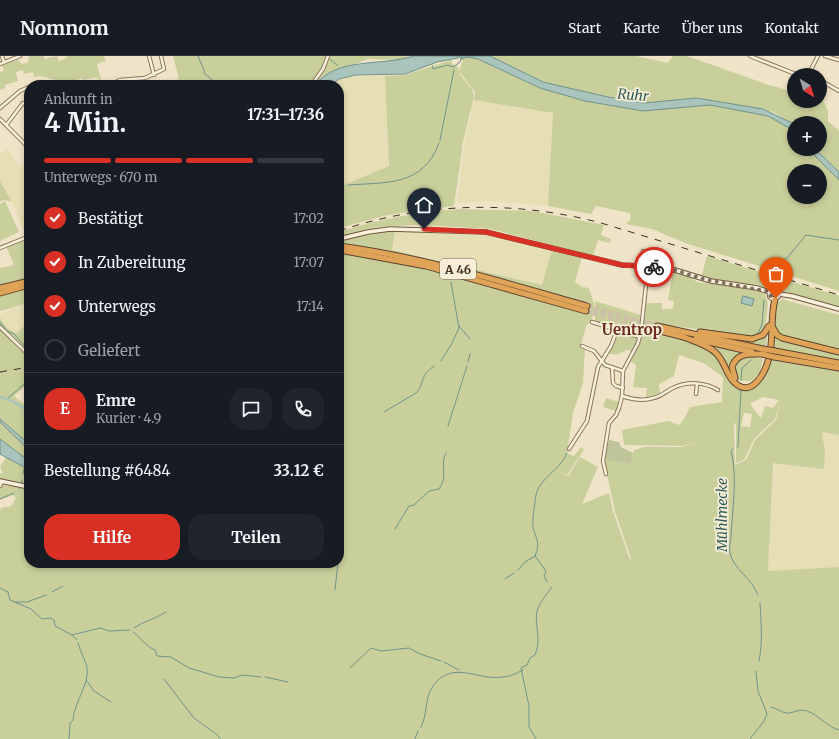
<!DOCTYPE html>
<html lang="de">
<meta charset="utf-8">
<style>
:root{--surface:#171b24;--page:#20242c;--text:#f1f3f6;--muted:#9ea1a6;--line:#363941;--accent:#d93025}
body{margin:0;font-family:Merriweather,serif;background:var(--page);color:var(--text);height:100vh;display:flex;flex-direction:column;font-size:15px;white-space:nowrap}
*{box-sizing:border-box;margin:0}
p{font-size:13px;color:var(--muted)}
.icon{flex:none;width:22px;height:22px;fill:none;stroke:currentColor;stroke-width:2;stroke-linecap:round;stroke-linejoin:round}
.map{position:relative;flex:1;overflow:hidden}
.details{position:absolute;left:24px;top:24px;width:320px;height:488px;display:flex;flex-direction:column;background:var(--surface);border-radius:16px;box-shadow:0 2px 6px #0003}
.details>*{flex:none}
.needle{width:26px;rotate:142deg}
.controls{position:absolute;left:787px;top:12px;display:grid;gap:8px}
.controls a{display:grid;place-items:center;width:40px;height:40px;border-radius:50%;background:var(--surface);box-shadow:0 2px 6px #0003;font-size:20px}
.pin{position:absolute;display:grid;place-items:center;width:34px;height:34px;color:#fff;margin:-41px -17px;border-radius:50% 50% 50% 0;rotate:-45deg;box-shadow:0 0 4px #0007}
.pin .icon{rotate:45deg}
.courier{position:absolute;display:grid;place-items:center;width:40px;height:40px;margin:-20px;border:3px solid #d93025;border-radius:50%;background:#fff;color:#222;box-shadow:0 1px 5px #0007}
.headline em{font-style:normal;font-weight:700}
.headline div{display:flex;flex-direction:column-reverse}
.headline{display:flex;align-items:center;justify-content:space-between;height:68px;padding:0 20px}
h1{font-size:26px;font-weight:700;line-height:30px}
.bar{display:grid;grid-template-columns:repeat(4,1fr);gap:6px 4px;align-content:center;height:48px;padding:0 20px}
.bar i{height:5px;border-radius:3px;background:var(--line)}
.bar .selected{background:var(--accent)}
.bar p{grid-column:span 4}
.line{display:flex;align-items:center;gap:10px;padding:0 20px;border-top:1px solid var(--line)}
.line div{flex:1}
.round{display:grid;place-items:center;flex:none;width:42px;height:42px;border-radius:16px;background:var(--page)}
ol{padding:0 20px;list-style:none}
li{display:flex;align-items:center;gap:12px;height:44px}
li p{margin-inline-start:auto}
li .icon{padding:4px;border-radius:50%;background:var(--accent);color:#fff;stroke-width:4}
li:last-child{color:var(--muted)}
li i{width:22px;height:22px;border:2px solid var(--line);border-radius:50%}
.button{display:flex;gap:8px;margin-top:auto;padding:8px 20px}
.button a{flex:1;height:46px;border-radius:16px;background:var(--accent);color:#fff;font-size:16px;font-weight:700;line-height:46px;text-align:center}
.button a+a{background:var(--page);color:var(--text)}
header{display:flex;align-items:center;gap:24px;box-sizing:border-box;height:56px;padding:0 20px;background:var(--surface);border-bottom:1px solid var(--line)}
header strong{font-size:19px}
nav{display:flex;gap:22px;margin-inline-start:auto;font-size:14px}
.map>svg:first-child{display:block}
.farmland{fill:#e6deb5}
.green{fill:#c9cf9b;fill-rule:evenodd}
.cemetery{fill:#bfc49a}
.water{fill:#a9c4bc;stroke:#6f938a}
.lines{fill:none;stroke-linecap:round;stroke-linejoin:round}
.stream{stroke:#6f938a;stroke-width:1}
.canal{stroke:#a9c4bc;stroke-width:2.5}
.motorway-tunnel{stroke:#ccc0a6;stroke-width:5;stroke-dasharray:5 2.5;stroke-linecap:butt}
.minor-casing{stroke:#8d765c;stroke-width:4.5}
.secondary-casing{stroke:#6f573f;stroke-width:5.5}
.motorway-casing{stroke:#5b4430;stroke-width:7}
.minor{stroke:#faf1dc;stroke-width:2.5}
.secondary{stroke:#faf1dc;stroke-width:3.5}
.motorway{stroke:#e0a458;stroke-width:5}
.rail{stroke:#3d2e20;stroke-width:1;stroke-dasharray:7 7;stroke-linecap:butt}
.motorway-bridge-casing{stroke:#5b4430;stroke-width:7;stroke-linecap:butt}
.motorway-bridge{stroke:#e0a458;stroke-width:5}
.done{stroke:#7c6e5b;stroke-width:4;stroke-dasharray:0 7.2}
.route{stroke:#d93025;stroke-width:5}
.labels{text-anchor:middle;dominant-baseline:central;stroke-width:3.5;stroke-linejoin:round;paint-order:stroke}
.shield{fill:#f7eed8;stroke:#756857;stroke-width:1}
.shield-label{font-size:12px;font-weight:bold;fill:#3d2e20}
.water-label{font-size:14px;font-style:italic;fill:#2f5d5a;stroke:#f7eed8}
.quarter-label{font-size:15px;font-weight:bold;fill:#6b2e1e;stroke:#f7eed8}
</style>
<header>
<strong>Nomnom</strong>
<nav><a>Start</a><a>Karte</a><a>Über uns</a><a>Kontakt</a></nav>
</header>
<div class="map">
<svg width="839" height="683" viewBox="0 0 839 683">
<rect width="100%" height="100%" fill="#f0e4c8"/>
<g class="farmland">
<polygon points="356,20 385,20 389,110 339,131 339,29 331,29 340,23"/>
<polygon points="474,44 553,57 548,150 491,145 458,147 457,145 464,88"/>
<polygon points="8,93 20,112 29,106 29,180 26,180 12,146 0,125 0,98"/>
<polygon points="395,175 494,179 552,193 543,229 392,193"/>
<polygon points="29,247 29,265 17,277 7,272 0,263 0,258"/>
<polygon points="822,376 839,379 839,511 768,515 773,407 825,397"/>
</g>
<g class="green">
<path d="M29 0H43L45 3 57 0 59 5 67 2V0H104L106 5 97 8 102 29H100L98 21 83 24 82 22 65 28 64 24C53 26 45 18 34 21L33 16 24 18 23 14 16 16 18 25 5 29V32L0 34V16L4 15 2 9 17 3 22 8 28 6Z"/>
<polygon points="173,0 414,0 398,4 368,3 321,21 314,29 157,29 179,23"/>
<path d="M458 0V2L467 1 478 3 540 32 585 45 643 55 710 49 768 60 790 72 794 77V93H808L839 124V235L685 187 652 173 626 168 631 163 630 157 596 150 591 158 548 150 553 57 474 44 475 36 459 15 463 4 458 2ZM794 115H820V141H794Z"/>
<polygon points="490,0 636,0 668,7 673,0 687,0 766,28 794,36 794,45 823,44 828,55 828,65 839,75 839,116 815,93 820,93 820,67 794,67 794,69 775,57 763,53 696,42 644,47 608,41 543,26"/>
<path d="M451 4 452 8 458 10C458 23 473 28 474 40L463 86 454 150 388 159 339 172V131L389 110 385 20 405 19Z"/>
<polygon points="0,125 12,146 5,144 0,145"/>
<polygon points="5,145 19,176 0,185 0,148"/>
<path d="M459 153 532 155 604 169 601 179 611 183 609 187 598 184 593 200 491 173 423 169 390 170 372 172 339 181V176C378 163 418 156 459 153Z"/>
<path d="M379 175H395L392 194 542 229 552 193 582 201 575 226 582 231 589 232 594 247V256L591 265 586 270 581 289 582 292 585 293 583 327 573 357 567 397 574 400 581 391 584 394 567 419 556 413 568 420 580 401 598 411 582 448 609 437 613 455 630 504 631 502 615 456 604 404 631 408 634 394 644 391H682L698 386 682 390 624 389 622 374 668 365 679 369 684 363 690 351 722 346 723 324 722 320 703 307 679 299 674 320 659 328 660 338 646 341 647 332 633 331 636 309 630 305 641 283 646 247H662V253H673L674 245 668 244 673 215 690 221 697 226 755 234 765 238 768 248 765 274 755 281 659 268 657 276C674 281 708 287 719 302 724 309 728 319 732 327L754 331 764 321 770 304 839 315V379L822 376 825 397 824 413 773 407 768 515 839 511V683H0V455L1 452 11 450 16 442 13 439 0 444V433L2 429 29 432V507H339V197L394 205 454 220 586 258 589 247 391 195 339 187V185ZM763 341 779 344 773 352 765 350 761 362 750 348ZM781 344 776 364 755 384 746 404 735 409 734 366 736 369V407L744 404 754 383 775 363ZM744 357 752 358 750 371 741 370Z"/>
<polygon points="29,182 29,222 0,229 0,212 14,209 6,190"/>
<polygon points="707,200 839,240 839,251 782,235 778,232 768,233 701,222"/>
<polygon points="29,232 29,247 0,255 0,240"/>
<polygon points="782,243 839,259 839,294 778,279 775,271 777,247"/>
<polygon points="595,245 641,259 639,277 636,279 595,266"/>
<polygon points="0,263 7,272 17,277 29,265 29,297 0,270"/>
<polygon points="0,271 29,302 29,327 14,340 29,352 29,388 0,363"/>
<polygon points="768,274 766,291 699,278 751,284"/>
<polygon points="619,276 636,281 638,284 632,296 627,294 616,299 608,297"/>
<polygon points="773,276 776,280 839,297 839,304 773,293"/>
<polygon points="708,288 744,297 730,308 730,316 723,300"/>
<path d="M748 300 763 303 760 315 752 325H740C728 314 735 305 748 300Z"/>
<polygon points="606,342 619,346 616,355 603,351"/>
<polygon points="0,366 29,394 29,428 0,424 0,417 3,418 0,410 7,401 24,411 28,409 25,402 0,383"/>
</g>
<polygon class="cemetery" points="609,384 619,386 621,391 633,397 631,408 604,404"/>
<g class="water">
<path d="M414 0H458V2L437 6 405 18 356 19 339 23 331 29H314C341 0 378 11 414 0Z"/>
<polygon points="458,0 490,0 543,26 608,41 644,47 696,42 763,53 792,67 794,69 794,77 789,72 768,60 710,49 643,55 585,45 540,32 478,3 467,1 461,3"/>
<polygon points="808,93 815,93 839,116 839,124"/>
<polygon points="743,240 754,243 752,250 741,247"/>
<polygon points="0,363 29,388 29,394 0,366"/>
<polygon points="0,383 25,402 26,409 24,411 0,398"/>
</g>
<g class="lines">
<g class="stream">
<polyline points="198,0 204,14 204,17 218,29"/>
<polyline points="330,3 338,10"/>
<polyline points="432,9 433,13 448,9 453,11 460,6 462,0"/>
<polyline points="440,84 454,14"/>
<path d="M348 129C386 126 423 131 439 87"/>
<polyline points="339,131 344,130"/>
<polyline points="765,213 787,202 806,179 839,184"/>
<polyline points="763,226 764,218"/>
<polyline points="0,266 7,275 14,278 29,295"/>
<polyline points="459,270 470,283"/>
<polyline points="758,277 762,269 764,244"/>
<polyline points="441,305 451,289 459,272 451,226"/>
<polyline points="468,306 470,298"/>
<polyline points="741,324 742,312 751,304"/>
<polyline points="7,343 29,324"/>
<path d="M384 356 416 337C425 328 419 320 434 310"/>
<polyline points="448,370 467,310"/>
<polyline points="738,391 741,334"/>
<path d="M733 393 731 395C738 419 732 456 731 481 730 486 729 492 730 497 733 513 752 522 758 539"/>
<polyline points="27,413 29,412"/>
<polyline points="23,418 24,413"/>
<polyline points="22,427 22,424"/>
<polyline points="19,433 20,432"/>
<polyline points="0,443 14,437"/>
<path d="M395 473 409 450 414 449 429 435 439 433C449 420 439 408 446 397"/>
<polyline points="518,514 525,506 535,500"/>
<polyline points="505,523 514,517"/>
<path d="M547 526 544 520 546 515 535 500C541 486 536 484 533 471 532 464 535 447 536 439 539 422 562 413 567 397"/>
<polyline points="0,532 8,536 10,544 31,553 42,563 51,562 54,564 55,570 72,579 77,584"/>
<polyline points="335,534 338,507"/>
<polyline points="52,536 63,530"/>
<polyline points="16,546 27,546 46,539"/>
<path d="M134 572C143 565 156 563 166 556"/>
<path d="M133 576C141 582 147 591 155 594L157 600 171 601 189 612 219 621 234 622 242 619 261 621"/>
<polyline points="72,579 100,572 109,575 130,574"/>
<path d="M759 605C763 585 761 567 760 547"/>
<polyline points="444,606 459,614"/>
<polyline points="350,612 371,592 381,595 409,592 420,598 441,605"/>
<polyline points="265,621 288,626"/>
<polyline points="164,623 194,662 216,678 221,683"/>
<polyline points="86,624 94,635 111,646"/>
<path d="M771 651C776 652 781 656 786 657 793 658 798 652 807 655 819 659 827 671 839 674"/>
<path d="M421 671C428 658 424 643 433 630 453 603 477 625 502 621 510 621 517 617 523 614"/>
<path d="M69 683 70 667 73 664C74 646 90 628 87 611 85 603 80 595 78 587"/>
<polyline points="415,683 418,675"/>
<path d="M536 683 529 671V650L521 612 527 609 530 602 535 599C542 584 534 568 537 555 540 546 546 539 552 531"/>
<polyline points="750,683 764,665 767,658 758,635 756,615"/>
</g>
<polyline class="canal" points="0,341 12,345 29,355"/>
<g class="motorway-tunnel">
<polyline points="587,250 657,270"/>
<polyline points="586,255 656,274"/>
</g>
<g class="minor-casing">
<g id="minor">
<polyline points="2,0 4,6"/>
<polyline points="149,0 154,19"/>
<polyline points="750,0 798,19"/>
<polyline points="825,0 839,4"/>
<polyline points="0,8 20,0"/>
<polyline points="808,19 818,0"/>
<polyline points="315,24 323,13 328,0"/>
<polyline points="820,24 839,35"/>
<polyline points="109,29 120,24 145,22 164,13 161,0"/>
<polyline points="0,52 20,35 29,31"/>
<polyline points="0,63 26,89 29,89"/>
<polyline points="7,68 23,47 29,48"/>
<polyline points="0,192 25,182"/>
<polyline points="641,210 643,195"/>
<polyline points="592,266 640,281"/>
<polyline points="0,271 29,299"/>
<polyline points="582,290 594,295 605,309 623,315"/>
<polyline points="612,311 613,327 616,330 623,332"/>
<polyline points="696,338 697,328"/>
<path d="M622 340C631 343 644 345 653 342 661 341 666 335 673 332 687 325 705 326 718 334"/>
<polyline points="569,393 587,365 598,311 611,290 617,274"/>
<polyline points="606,418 603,405 609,367 616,359 619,352 622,340 623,315 638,287 641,275 648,211"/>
<polyline points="0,430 2,426"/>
</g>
</g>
<g class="secondary-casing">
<g id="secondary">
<polyline points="339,183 368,176 390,173 486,176 622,209 665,211 711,225 757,232 769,236"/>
<polyline points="769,236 770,241 773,243 778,241 779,238"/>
<polyline points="769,236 772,233 776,233 779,238"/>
<polyline points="779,238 792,240 839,253"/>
<polyline points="0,425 29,431"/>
</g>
</g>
<g class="motorway-casing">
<g id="motorway">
<path d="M339 190C424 201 505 227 587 250"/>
<polyline points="339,194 426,210 586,255"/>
<polyline points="0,232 29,225"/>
<polyline points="0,237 29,229"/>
<polyline points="657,270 763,293"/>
<polyline points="772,270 777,279 782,282 839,296"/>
<polyline points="656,274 684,281"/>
<polyline points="700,276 752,283 763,279 769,270"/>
<path d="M681 280C693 285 707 288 716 297 725 306 726 318 734 326 752 344 766 315 769 301 774 282 770 262 775 243"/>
<polyline points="696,283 752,296"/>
<polyline points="775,295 839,307"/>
<polyline points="774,301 839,312"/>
<path d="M735 322 732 311C737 296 750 298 762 298"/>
</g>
</g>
<use href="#minor" class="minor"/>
<use href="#secondary" class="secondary"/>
<use href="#motorway" class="motorway"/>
<g class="rail">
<path d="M339 175C423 146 515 144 601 167L839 239"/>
<polyline points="0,316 29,311"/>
</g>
<g class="motorway-bridge-casing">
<g id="motorway-bridge">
<polyline points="763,293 775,295"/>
<polyline points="762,298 774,301"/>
</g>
</g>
<use href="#motorway-bridge" class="motorway-bridge"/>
</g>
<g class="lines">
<polyline class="done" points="654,211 665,211 707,224 766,235 769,236 771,242 776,242"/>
<polyline class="route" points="424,173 486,176 622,209 654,211"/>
</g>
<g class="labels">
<rect class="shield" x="440" y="203" width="36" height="20" rx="3"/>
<g class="shield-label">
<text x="458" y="213">A 46</text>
</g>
<g class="water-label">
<text transform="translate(633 39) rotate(5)">Ruhr</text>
<text transform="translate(722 459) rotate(-90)">Mühlmecke</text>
</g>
<g class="quarter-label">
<text x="632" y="273">Uentrop</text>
</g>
</g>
</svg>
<div class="controls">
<a><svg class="needle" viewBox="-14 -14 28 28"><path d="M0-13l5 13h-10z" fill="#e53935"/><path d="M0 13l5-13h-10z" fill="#9ea1a6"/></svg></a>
<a>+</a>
<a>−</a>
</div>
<div class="pin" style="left:776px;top:242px;background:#ea580c"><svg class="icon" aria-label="bag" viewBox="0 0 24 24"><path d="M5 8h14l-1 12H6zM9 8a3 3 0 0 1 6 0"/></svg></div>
<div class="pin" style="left:424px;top:173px;background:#1f2937"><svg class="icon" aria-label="home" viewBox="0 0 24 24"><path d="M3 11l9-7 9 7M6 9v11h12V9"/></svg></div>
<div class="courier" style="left:654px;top:211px"><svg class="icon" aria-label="bike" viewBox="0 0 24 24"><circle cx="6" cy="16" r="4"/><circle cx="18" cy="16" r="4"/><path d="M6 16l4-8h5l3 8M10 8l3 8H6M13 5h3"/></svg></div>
<section class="details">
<div class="headline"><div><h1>4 Min.</h1><p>Ankunft in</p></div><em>17:31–17:36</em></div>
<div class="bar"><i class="selected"></i><i class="selected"></i><i class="selected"></i><i></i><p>Unterwegs · 670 m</p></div>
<ol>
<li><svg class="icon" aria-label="check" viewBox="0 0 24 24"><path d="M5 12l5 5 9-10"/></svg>Bestätigt<p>17:02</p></li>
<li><svg class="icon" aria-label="check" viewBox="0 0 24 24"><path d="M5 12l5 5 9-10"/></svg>In Zubereitung<p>17:07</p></li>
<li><svg class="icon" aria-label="check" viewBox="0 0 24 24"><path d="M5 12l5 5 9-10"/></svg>Unterwegs<p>17:14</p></li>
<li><i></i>Geliefert</li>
</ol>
<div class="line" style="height:72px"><b class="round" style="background:var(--accent);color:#fff">E</b><div><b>Emre</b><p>Kurier · 4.9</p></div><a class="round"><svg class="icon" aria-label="chat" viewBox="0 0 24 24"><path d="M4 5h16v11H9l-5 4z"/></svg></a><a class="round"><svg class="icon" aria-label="phone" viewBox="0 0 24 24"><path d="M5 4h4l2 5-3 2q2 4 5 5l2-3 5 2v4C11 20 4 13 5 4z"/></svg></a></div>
<div class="line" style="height:52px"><div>Bestellung #6484</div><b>33.12 €</b></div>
<div class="button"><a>Hilfe</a><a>Teilen</a></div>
</section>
</div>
